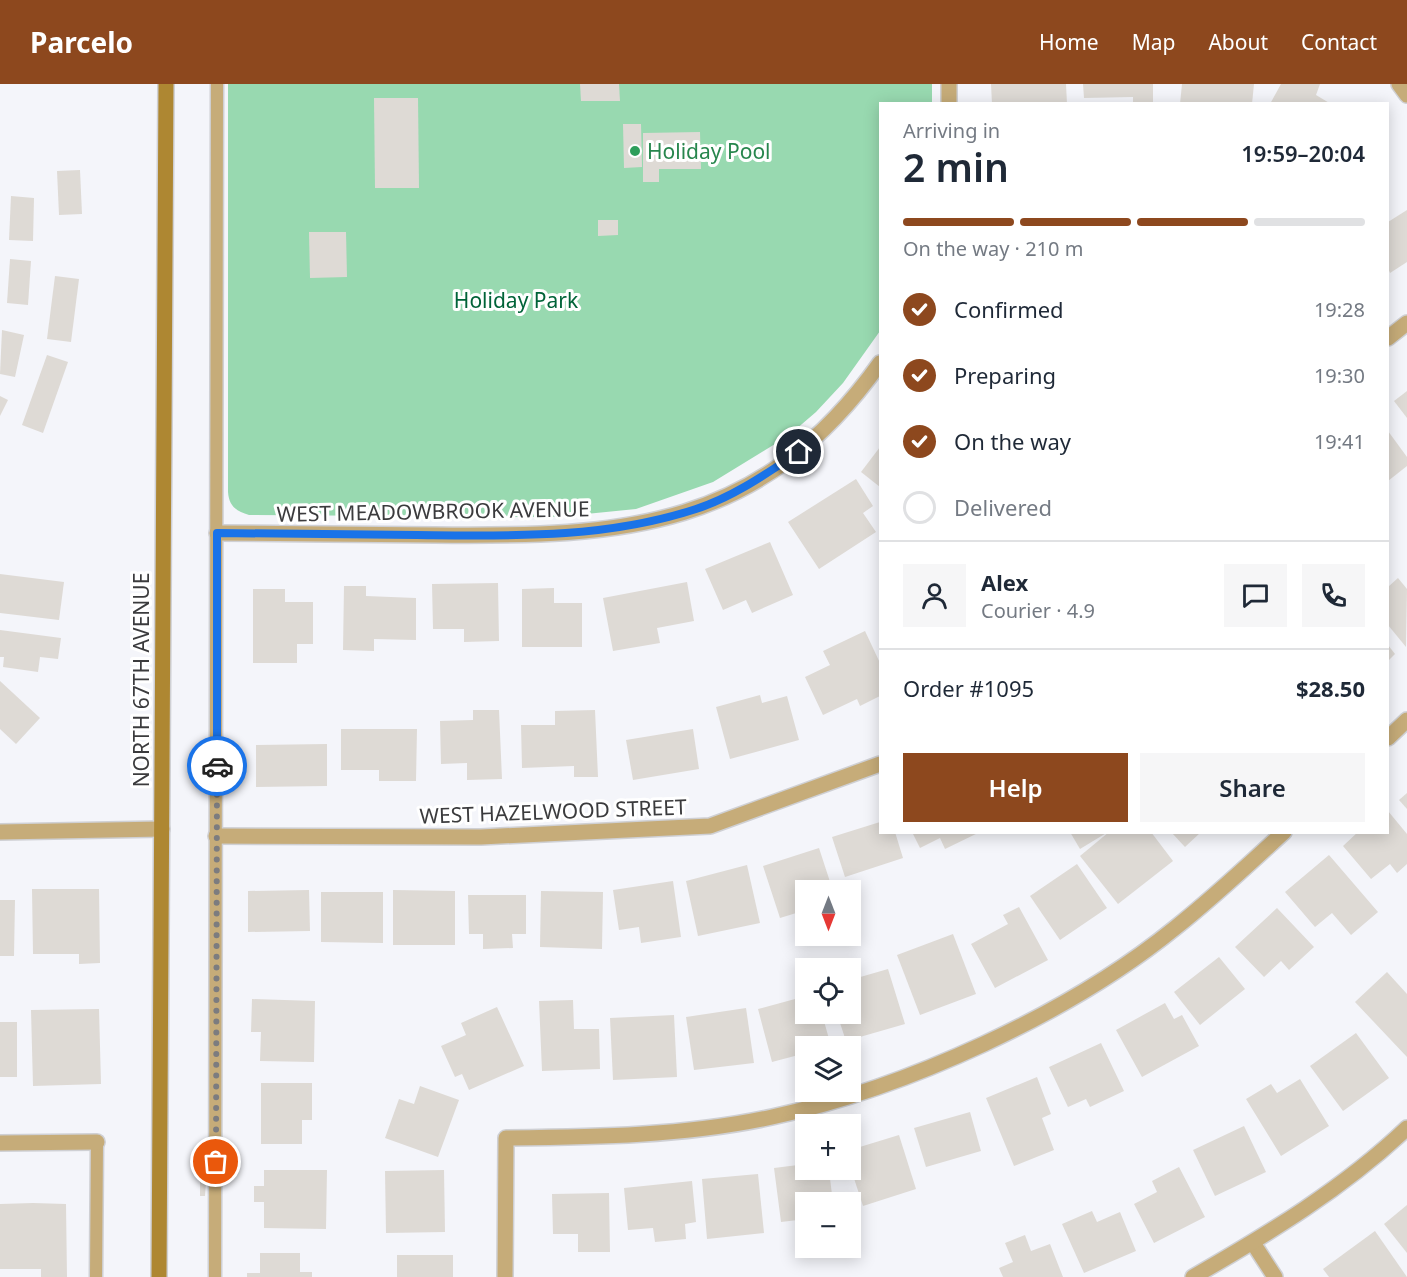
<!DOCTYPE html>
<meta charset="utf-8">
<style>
:root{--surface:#fff;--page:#f6f6f7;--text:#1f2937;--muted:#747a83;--line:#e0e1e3;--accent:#8d481e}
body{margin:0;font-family:"Noto Sans",sans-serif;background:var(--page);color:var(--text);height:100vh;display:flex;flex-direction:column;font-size:22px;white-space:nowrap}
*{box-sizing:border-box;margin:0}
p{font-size:20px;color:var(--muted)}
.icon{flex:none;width:33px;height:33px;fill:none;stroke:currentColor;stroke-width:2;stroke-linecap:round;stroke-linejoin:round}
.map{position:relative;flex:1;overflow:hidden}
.drawer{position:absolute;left:879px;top:18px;width:510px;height:732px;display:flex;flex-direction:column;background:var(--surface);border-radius:0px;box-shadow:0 3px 15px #0003}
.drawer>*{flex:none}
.needle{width:39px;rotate:180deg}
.controls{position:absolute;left:795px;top:796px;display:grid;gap:12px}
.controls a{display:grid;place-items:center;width:66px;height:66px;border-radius:0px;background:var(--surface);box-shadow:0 3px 15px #0003;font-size:30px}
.pin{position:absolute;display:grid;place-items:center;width:51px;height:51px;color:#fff;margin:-26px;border:3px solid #fff;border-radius:50%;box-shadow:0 2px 6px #0007}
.courier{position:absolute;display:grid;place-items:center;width:60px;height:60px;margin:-30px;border:4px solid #1a73e8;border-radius:50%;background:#fff;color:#222;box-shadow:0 2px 8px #0007}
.overview em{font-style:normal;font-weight:600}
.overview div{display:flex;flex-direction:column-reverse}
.overview{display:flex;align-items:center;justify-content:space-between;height:102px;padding:0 24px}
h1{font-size:39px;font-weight:600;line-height:45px}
.bar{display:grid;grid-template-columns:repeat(4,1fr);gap:9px 6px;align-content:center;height:72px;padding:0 24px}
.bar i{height:8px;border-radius:4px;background:var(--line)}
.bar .selected{background:var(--accent)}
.bar p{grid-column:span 4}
.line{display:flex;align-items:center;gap:15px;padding:0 24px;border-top:2px solid var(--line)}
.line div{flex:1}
.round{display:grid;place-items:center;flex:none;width:63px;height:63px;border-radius:0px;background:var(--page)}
ol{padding:0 24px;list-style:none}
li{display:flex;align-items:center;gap:18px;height:66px}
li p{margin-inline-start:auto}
li .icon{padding:6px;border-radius:50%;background:var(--accent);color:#fff;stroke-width:4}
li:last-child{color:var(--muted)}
li i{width:33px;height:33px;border:3px solid var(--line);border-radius:50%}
.primary-button{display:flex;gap:12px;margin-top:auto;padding:12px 24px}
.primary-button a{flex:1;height:69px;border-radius:0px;background:var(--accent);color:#fff;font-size:24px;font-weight:600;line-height:69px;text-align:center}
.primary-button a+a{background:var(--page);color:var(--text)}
header{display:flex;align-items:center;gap:36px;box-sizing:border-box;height:84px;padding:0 30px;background:var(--accent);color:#fff}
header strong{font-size:28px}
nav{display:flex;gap:33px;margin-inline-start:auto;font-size:21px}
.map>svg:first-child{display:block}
.green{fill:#98d9b0}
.building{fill:#dedad5}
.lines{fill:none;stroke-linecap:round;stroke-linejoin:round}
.service-casing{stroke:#cfd0d4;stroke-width:15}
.minor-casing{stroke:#cfd0d4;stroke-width:18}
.secondary-casing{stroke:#cfd0d4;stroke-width:18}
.service{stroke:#c6ac79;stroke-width:12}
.minor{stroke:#c6ac79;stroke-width:15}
.secondary{stroke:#ae8732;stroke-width:15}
.done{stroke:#7c7c7f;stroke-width:6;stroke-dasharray:0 10.8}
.route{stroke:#1a73e8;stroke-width:8}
.leisure-dot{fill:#2e9e5b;stroke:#fff;stroke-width:2}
.labels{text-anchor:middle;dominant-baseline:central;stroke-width:6;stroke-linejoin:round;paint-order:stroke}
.leisure-label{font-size:21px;fill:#27864d;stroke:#fff;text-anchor:start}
.park-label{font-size:21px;fill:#006338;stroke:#fff}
.street-label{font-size:21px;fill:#3b3b3d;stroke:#fff}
</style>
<header>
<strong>Parcelo</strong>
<nav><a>Home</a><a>Map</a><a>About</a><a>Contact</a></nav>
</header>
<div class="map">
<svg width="1407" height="1193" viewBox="0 0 1407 1193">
<rect width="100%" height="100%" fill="#f4f5fa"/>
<path class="green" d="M228 0H932V19L880 20V247L843 299 816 328 788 352 713 398 636 425 556 433 249 431C236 427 229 422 228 408Z"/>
<g class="building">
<polygon points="580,0 619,0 620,17 581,17"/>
<polygon points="991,0 1066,0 1067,20 992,20"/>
<polygon points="1083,0 1153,0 1153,20 1133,20 1133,13 1084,14"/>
<polygon points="1182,0 1254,0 1252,20 1180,20"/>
<polygon points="1281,0 1320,0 1316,11 1331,20 1270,20"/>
<polygon points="374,14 418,14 419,104 375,104"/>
<polygon points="623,40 641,40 642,83 624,84"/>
<polygon points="700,48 701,85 659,85 659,98 643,98 643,49"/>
<polygon points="80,86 82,130 59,131 57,87"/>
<polygon points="11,112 34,114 33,157 9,156"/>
<polygon points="1407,126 1407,178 1390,189 1388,184 1388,138"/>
<polygon points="598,136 618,136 618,151 598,152"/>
<polygon points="309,148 346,148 347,193 310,194"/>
<polygon points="10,175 31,177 28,221 7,219"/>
<polygon points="55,192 79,195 71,258 47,255"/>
<polygon points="2,246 24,251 15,293 0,290"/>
<polygon points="47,271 68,278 43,349 22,341"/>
<polygon points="1407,307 1407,334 1394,317"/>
<polygon points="0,312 8,316 0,332"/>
<polygon points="1388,347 1407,373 1407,382 1388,397"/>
<polygon points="880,363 880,403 861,388"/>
<polygon points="856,395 873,422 863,429 876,448 819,485 788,438"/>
<polygon points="770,458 793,511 752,529 746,516 723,526 705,485"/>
<polygon points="0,490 64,498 59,536 0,529"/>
<polygon points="1398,494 1407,505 1406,563 1388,541 1388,503"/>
<polygon points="687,498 694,537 657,544 660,559 613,567 603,514"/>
<polygon points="498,499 499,557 464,558 464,545 433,545 432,500"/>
<polygon points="344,502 366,502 366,512 416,514 416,556 374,555 374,567 343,566"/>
<polygon points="554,504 554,519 582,519 582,563 522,563 522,505"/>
<polygon points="253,505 285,505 285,518 313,518 313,560 297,560 297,579 253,579"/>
<polygon points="0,546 61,554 58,575 40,573 38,588 3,583 4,573 0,573"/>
<polygon points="865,547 880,579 880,612 860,622 857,615 823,631 805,593 830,581 823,567"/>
<polygon points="1388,561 1395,570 1388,577"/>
<polygon points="0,597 40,634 16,660 0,645"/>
<polygon points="760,611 762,619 787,612 799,656 730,675 716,623"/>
<polygon points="473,626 499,626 502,695 467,696 467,679 441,680 440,637 473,636"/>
<polygon points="595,626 598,693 574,693 574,682 522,684 521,641 555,641 555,627"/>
<polygon points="341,645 417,645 416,697 379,697 379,686 341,686"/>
<polygon points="693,645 699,685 633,696 626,656"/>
<polygon points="327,660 327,702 256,703 256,661"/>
<polygon points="1407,709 1407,725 1399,716"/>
<polygon points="1388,727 1407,750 1407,780 1397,789 1390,780 1371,795 1343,762 1358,748 1388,748"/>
<polygon points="880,738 880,748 895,748 903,774 845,793 832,753"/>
<polygon points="912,748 980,748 945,765 940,754 920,764"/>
<polygon points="1070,748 1108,748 1080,765"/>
<polygon points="1109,748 1151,748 1173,777 1118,820 1080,772"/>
<polygon points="1171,748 1201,748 1185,763"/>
<polygon points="819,764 833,807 806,807 806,826 780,834 763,782"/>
<polygon points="1329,771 1378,828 1351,851 1332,829 1315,843 1285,808"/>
<polygon points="1077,780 1107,824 1060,856 1030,812"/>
<polygon points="747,781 760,839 698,852 686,797"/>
<polygon points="673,797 681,853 641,859 639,843 619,846 613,806"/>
<polygon points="32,805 99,805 100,879 79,880 79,870 33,870"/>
<polygon points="309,806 310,847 248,848 248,807"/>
<polygon points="393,806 455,807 455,861 393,861"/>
<polygon points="541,807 603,808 602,865 540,863"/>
<polygon points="321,808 383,808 383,859 321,858"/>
<polygon points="468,811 526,811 526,850 512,850 513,864 483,865 483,850 469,850"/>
<polygon points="0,816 15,816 14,872 0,872"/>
<polygon points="1019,823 1048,876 995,904 971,860 1008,840 1003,831"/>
<polygon points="1277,824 1314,863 1289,886 1281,877 1264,893 1235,863"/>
<polygon points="953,850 976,910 920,931 897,871"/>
<polygon points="1219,873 1245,905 1200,941 1174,908"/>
<polygon points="888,885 905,940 846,957 837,930 850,930 850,896"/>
<polygon points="1387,888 1407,910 1407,973 1355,918"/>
<polygon points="806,912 806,930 822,930 831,962 806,963 806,969 772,978 758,925"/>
<polygon points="252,915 315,917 314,978 260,977 261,948 251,948"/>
<polygon points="573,916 574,945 599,945 600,985 542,987 539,917"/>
<polygon points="1165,919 1174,935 1182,931 1199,962 1142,993 1116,946"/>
<polygon points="497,923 524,982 469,1006 462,990 455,993 441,962 466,951 461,939"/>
<polygon points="746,924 754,979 694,986 686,933"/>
<polygon points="99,925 101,1000 33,1002 31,926"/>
<polygon points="674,931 677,993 613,996 610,934"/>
<rect x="0" y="938" width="17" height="55"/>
<polygon points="1356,949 1389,994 1343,1027 1310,982"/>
<polygon points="1101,959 1124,1007 1090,1023 1086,1015 1068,1023 1049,983"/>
<polygon points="1037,993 1051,1030 1042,1034 1054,1066 1014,1082 986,1014"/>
<polygon points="1300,995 1329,1042 1281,1072 1246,1015 1271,1000 1277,1009"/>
<polygon points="261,999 312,999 312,1036 302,1036 302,1060 261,1060"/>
<polygon points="420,1002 459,1016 438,1073 385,1054 399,1015 414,1020"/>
<polygon points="970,1028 981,1067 926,1083 914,1044"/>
<polygon points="1244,1042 1266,1088 1215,1112 1193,1066"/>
<polygon points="899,1051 916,1105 863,1122 850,1082 850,1066"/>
<polygon points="806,1080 806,1086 829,1086 833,1119 806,1119 806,1135 781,1138 774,1084"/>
<polygon points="1179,1083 1205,1133 1154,1159 1134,1120 1157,1108 1152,1097"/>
<polygon points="264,1086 327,1086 326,1145 264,1144 264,1118 254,1118 254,1102 264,1102"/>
<polygon points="444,1086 445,1148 386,1149 385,1087"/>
<polygon points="758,1090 764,1149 707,1155 702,1095"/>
<polygon points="200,1097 206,1097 205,1112 200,1112"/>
<polygon points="692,1097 696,1138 685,1140 686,1155 655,1158 653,1144 628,1146 624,1104"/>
<polygon points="609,1109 610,1168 578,1168 578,1150 553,1150 552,1110"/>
<polygon points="33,1119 66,1120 67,1193 41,1193 41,1185 0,1185 0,1120"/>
<polygon points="1407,1121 1407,1169 1384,1140"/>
<polygon points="1092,1127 1097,1138 1120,1128 1136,1167 1084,1189 1062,1140"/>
<polygon points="1375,1147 1407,1193 1329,1193 1323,1185"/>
<polygon points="1025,1151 1031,1167 1050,1160 1063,1193 1003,1193 999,1184 1013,1178 1005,1159"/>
<polygon points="260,1169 300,1169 300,1188 312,1188 312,1193 247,1193 247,1189 260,1189"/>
<rect x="397" y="1171" width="56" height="22"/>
</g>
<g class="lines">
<g class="service-casing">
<g id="service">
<polyline points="96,1193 97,1058"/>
<polyline points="215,1193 217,0"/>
</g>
</g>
<g class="minor-casing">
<g id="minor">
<polyline points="949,0 949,20"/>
<polyline points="1399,0 1407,11"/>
<polyline points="1388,254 1407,239"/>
<path d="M217 449C290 450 362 450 435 451 624 453 761 446 880 279"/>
<polyline points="1388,654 1407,636"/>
<polyline points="0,748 162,745"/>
<polyline points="216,752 481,753 710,742 880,680"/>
<polyline points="0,1059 97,1058"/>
<polyline points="1253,1159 1275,1193"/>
<path d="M505 1193 506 1054C595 1053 685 1052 772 1033 906 1004 1069 930 1175 844 1213 814 1248 781 1284 748"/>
<path d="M1193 1193C1268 1150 1344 1104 1407 1044"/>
</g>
</g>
<g class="secondary-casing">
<polyline id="secondary" points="159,1193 166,0"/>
</g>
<use href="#service" class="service"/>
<use href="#minor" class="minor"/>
<use href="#secondary" class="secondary"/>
</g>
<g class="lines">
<polyline class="done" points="216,1078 217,682"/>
<path class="route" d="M217 682V449C284 450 351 450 417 451 511 452 605 455 696 425 733 413 766 390 799 368"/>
</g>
<circle class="leisure-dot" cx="635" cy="67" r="6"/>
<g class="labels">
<g class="leisure-label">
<text x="647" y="67">Holiday Pool</text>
</g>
<g class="park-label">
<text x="516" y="216">Holiday Park</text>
</g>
<g class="street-label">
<text transform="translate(433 427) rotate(-1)">WEST MEADOWBROOK AVENUE</text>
<text transform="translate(141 596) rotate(-90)">NORTH 67TH AVENUE</text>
<text transform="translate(553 727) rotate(-2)">WEST HAZELWOOD STREET</text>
</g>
</g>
</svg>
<div class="controls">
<a><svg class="needle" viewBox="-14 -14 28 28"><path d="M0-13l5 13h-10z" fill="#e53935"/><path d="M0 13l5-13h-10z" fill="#747a83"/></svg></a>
<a><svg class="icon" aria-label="locate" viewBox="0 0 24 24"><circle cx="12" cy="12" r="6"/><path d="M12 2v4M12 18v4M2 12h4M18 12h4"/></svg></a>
<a><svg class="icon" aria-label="layers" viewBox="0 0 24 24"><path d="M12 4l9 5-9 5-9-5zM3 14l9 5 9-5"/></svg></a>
<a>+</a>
<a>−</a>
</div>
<div class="pin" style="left:216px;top:1078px;background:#ea580c"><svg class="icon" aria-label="bag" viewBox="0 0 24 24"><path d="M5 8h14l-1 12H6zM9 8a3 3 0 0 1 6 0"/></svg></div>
<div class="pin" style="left:799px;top:368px;background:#1f2937"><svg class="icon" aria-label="home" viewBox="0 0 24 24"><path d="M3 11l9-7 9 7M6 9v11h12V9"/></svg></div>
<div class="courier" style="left:217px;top:682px"><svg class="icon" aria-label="car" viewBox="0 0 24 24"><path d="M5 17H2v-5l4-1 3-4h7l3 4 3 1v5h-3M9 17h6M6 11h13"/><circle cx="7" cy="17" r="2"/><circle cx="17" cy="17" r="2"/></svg></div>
<section class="drawer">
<div class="overview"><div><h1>2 min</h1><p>Arriving in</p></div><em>19:59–20:04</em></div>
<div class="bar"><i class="selected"></i><i class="selected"></i><i class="selected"></i><i></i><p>On the way · 210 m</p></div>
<ol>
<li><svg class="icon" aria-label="check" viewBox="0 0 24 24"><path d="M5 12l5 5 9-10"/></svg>Confirmed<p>19:28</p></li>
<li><svg class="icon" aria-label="check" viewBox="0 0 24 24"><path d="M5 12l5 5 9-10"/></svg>Preparing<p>19:30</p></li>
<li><svg class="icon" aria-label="check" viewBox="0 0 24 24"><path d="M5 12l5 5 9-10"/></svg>On the way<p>19:41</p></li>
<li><i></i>Delivered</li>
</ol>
<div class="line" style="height:108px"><a class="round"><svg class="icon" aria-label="person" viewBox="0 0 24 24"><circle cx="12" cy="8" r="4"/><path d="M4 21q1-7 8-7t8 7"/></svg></a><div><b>Alex</b><p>Courier · 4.9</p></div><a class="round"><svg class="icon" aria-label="chat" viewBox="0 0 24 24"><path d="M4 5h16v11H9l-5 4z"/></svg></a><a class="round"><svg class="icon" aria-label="phone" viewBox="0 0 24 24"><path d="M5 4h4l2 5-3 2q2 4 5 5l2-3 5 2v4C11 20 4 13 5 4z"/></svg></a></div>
<div class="line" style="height:78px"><div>Order #1095</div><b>$28.50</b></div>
<div class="primary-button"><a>Help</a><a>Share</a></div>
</section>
</div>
